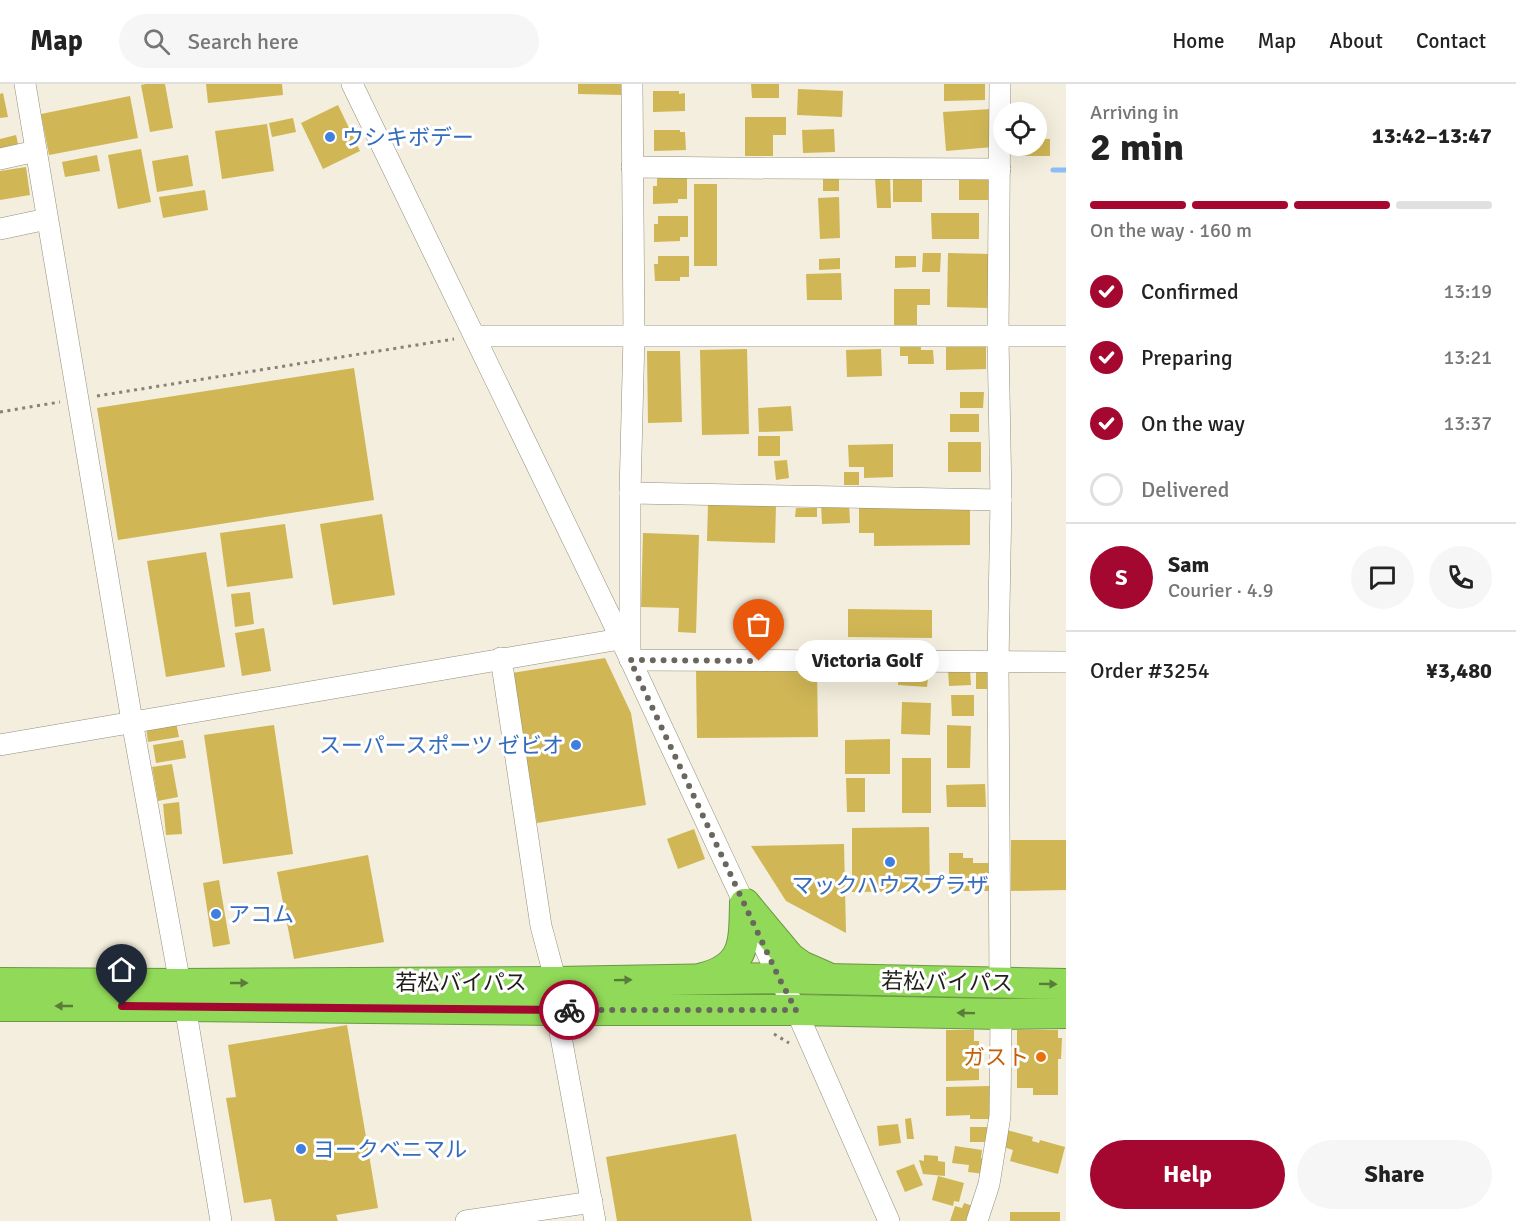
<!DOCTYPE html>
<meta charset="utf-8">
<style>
:root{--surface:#fff;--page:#f6f6f6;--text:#222;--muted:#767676;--line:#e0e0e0;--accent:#a4072f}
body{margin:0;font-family:Signika,"Noto Sans JP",sans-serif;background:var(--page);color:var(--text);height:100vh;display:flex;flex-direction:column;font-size:22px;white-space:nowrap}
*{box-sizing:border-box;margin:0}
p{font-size:20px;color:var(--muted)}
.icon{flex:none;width:33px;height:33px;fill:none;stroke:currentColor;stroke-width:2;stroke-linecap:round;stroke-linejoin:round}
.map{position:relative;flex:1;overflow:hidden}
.details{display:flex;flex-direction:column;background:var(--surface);width:450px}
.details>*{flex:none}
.buttons{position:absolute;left:993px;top:18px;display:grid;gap:12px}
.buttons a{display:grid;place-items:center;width:54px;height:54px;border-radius:50%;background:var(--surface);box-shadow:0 6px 24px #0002;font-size:30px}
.pin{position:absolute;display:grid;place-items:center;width:51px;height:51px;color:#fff;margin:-62px -26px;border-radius:50% 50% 50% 0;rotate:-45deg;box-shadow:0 0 6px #0007}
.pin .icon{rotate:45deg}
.courier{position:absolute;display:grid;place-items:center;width:60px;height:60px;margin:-30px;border:4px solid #a4072f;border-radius:50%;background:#fff;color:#222;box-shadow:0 2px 8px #0007}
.bubble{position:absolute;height:42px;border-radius:21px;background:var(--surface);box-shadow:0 6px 24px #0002;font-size:20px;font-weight:800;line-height:42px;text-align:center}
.overview em{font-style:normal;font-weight:800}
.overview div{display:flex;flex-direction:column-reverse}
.overview{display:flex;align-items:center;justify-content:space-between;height:102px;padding:0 24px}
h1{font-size:39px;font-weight:800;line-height:45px}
.bar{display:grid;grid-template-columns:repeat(4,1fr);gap:9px 6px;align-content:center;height:72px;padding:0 24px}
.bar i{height:8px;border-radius:4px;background:var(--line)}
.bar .selected{background:var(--accent)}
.bar p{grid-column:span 4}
.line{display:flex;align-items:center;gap:15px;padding:0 24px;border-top:2px solid var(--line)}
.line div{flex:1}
.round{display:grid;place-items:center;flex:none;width:63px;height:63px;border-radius:32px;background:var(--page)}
ol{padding:0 24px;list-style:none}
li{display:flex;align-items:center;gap:18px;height:66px}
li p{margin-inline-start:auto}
li .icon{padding:6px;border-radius:50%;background:var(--accent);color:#fff;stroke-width:4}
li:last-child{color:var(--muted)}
li i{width:33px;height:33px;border:3px solid var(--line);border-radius:50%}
.cta{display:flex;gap:12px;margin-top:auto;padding:12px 24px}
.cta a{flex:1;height:69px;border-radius:36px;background:var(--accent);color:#fff;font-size:24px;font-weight:800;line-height:69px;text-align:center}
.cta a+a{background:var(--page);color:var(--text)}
header{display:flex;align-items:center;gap:36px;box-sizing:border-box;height:84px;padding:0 30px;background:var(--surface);border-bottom:2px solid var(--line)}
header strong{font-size:28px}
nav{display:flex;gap:33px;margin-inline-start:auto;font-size:21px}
.search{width:420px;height:54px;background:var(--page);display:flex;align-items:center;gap:15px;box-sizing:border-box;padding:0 21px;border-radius:33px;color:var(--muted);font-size:22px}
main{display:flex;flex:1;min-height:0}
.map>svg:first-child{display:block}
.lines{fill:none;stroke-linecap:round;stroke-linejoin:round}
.stream{stroke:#8bbef6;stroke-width:5}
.building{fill:#d0b655}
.minor-casing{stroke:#928e7d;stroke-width:22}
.highway-casing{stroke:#6a9843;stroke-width:32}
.path{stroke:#868277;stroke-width:3;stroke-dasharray:3 4.5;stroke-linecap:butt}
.minor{stroke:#fff;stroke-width:21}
.highway{stroke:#91d959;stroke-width:30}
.oneway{fill:#597c39}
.done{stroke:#6a675e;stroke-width:6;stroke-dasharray:0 10.8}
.route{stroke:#a4072f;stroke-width:8}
.shop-dot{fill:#3f7fe0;stroke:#fff;stroke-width:2}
.food-dot{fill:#e8710a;stroke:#fff;stroke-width:2}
.labels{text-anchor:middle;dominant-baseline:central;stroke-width:6;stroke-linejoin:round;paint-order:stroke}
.shop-label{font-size:22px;fill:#366cbe;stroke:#fff;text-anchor:start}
.street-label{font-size:22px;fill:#211f19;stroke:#fff}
.food-label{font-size:22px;fill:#c56008;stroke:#fff;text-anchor:end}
</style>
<header>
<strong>Map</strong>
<div class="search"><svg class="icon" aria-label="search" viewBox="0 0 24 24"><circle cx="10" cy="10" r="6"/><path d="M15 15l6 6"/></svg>Search here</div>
<nav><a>Home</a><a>Map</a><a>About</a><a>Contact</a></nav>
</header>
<main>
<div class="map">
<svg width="1066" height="1137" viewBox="0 0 1066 1137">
<rect width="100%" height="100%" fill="#f3eedd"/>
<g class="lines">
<polyline class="stream" points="1053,86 1066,86"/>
</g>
<g class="building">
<polygon points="146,0 165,0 173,44 150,48 141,1"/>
<polygon points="206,0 282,0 283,11 208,19"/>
<polygon points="578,0 624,0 624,11 578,10"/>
<polygon points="751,0 779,0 779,14 752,14"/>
<polygon points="944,0 985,0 985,16 944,17"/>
<polygon points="798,5 843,7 842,33 797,31"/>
<polygon points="653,7 679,7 679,10 685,9 685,27 653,28"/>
<polygon points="3,9 8,33 0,34 0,10"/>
<polygon points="130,12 138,54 49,71 41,30"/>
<polygon points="338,21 360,67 323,85 301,39"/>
<polygon points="991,25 993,63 946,67 943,28"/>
<polygon points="745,33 786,33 786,51 773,51 773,72 745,72"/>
<polygon points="293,34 296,48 272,53 269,39"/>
<polygon points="267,40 274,87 222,95 215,47"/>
<polygon points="834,45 835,68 803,69 802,46"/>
<polygon points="654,46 680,46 680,48 685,48 686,66 654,67"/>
<polygon points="16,51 19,64 0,69 0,55"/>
<polygon points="1036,55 1050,55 1050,72 1018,72 1017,62 1036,62"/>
<polygon points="141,65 151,118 118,125 108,71"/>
<polygon points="97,71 100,87 65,93 62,78"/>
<polygon points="188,71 193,102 157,108 152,77"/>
<polygon points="26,83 30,111 0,116 0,87"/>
<polygon points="959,91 990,91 989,116 959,116"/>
<rect x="893" y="92" width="29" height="26"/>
<rect x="823" y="93" width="16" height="14"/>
<polygon points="890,93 891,124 877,124 875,94"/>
<polygon points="657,94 687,94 687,115 678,115 678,119 653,120 653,102 657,102"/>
<rect x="694" y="100" width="23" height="82"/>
<polygon points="205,106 208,126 163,134 159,113"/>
<polygon points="839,113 840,154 820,155 818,114"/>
<polygon points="931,129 979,129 979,155 932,155"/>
<polygon points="658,132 688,132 688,153 680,153 680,157 654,158 654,140 658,140"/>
<polygon points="923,169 941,169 940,188 922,188"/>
<polygon points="948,169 991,170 989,224 947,223"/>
<polygon points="658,172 689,172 689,193 680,193 680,197 655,197 654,180 658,180"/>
<polygon points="895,172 916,172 916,183 895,184"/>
<polygon points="840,174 840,185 819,186 819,175"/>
<polygon points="841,189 842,216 807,216 806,190"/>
<polygon points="894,205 930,205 930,221 917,221 917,241 894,241"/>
<polygon points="986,257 986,285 946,286 946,258"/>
<polygon points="900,259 921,259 921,266 933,266 934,280 908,280 908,272 900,272"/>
<polygon points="747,265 749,350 702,351 700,266"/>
<polygon points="881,265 882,292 847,293 846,266"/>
<polygon points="647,267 680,267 682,338 648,339"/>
<polygon points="354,284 374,416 118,456 97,324"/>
<polygon points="960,308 984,308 983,324 960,324"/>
<polygon points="791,322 793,347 759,348 758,324"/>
<rect x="950" y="330" width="29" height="18"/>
<rect x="758" y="352" width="22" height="20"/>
<rect x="948" y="358" width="33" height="30"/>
<polygon points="893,360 893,393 864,394 864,383 849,383 848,361"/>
<polygon points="787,376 789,394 776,396 774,377"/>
<rect x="844" y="388" width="15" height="13"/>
<polygon points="849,418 850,439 822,440 821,420"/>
<polygon points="708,420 776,421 775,459 707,457"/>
<polygon points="796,424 817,424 817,433 795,433"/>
<polygon points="859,424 970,424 970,461 874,462 874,449 859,449"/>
<polygon points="382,430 395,511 333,521 320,440"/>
<polygon points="285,440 293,494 227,503 220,449"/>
<polygon points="643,449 699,451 696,549 678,548 679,524 641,523"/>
<polygon points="206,468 225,583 166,593 147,477"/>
<polygon points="250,508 254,540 235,543 231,510"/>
<polygon points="848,525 932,526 932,554 848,553"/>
<polygon points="264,544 271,587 242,592 235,549"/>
<polygon points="605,574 631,629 646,721 537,739 512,589"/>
<rect x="976" y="580" width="15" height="25"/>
<polygon points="899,583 929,585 927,603 898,601"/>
<polygon points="817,584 818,653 697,654 696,585"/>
<polygon points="948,586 970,586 971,601 949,602"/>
<polygon points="951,611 974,611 974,632 952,632"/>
<polygon points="902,618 931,619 930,651 901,650"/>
<polygon points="176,638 179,653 148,658 146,643"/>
<polygon points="274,641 293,770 223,780 204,651"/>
<polygon points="947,641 971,642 970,684 947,684"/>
<polygon points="890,655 890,690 845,690 845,656"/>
<polygon points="183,656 186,674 156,679 153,661"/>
<rect x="902" y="674" width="29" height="55"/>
<polygon points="172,680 178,713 158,717 152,683"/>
<polygon points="846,694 865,694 865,728 847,728"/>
<polygon points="985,700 986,723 947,723 946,701"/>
<polygon points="179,718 182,750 166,751 163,720"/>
<polygon points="929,743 930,807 852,808 852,744"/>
<polygon points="694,745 705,775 678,785 667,755"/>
<polygon points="1011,756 1066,756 1066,806 1011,807"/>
<polygon points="844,760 846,849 786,817 751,762"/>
<polygon points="949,769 963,769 963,774 973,774 973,779 993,779 993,807 949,807"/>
<polygon points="368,771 384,858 294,875 277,788"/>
<polygon points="219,796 230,860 213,863 203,799"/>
<polygon points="347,941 378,1124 336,1131 338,1137 275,1137 271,1115 244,1119 226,1014 236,1013 228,961"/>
<polygon points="946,946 974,946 974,957 979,957 979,996 946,997"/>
<polygon points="1017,946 1058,946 1058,954 1062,954 1061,975 1058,975 1058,1011 1033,1011 1033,1004 1017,1004"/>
<polygon points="990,1002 991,1035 970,1035 970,1031 946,1032 946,1003"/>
<polygon points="911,1034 914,1055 907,1055 905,1035"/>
<polygon points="898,1040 901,1059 879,1062 877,1042"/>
<polygon points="970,1043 987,1043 988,1058 970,1058"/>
<polygon points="1007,1046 1033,1053 1032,1057 1039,1059 1040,1056 1065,1063 1058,1090 1010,1077 1013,1066 1003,1063"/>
<polygon points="736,1050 752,1137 617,1137 606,1073"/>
<polygon points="955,1062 982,1066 981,1074 986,1075 984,1090 968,1088 969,1081 952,1079"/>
<polygon points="924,1071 938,1072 938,1077 945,1078 945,1092 923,1090 919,1076 924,1077"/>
<polygon points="914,1080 923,1101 905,1108 896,1087"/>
<polygon points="938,1092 964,1099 959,1118 954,1117 953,1122 932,1116"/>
<polygon points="964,1119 973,1122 968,1137 950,1137 955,1122 962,1124"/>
<rect x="1010" y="1128" width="50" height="9"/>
</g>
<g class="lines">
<g class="minor-casing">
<g id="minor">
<polyline points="25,0 132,637 180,900"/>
<polyline points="352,0 609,530 779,894 796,926 889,1137"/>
<polyline points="632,0 634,252 630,409 630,576 1066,578"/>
<polyline points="1000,0 998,253 1001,416 998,579 1000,899"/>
<polyline points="0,75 36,67"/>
<polyline points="632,83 730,84 1000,85"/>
<polyline points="0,145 47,135"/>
<polyline points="475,252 1066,252"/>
<polyline points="630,409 1001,416"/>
<polyline points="501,574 541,842 556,898"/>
<polyline points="0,661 620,555"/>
<polyline points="185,922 221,1137"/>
<polyline points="556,926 595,1137"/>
<polyline points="466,1137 592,1118"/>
<polyline points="977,1137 989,1100 1000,1032 1001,930"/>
</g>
</g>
<g class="highway-casing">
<g id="highway">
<polyline points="745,820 790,874 801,882 826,893"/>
<path d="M703 894C746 883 744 858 745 820"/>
<polyline points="0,899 180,900 556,898 779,894 1066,900"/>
<polyline points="0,922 185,922 556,926 796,926 1001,930 1066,929"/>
</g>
</g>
<g class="path">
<polyline points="97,312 454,255"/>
<polyline points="0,328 60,318"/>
<polyline points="774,950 789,959"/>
</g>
<use href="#minor" class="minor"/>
<use href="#highway" class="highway"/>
</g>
<defs><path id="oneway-solid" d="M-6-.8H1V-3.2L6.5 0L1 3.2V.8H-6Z" transform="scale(1.5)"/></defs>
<g class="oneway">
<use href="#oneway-solid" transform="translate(623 896) rotate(-1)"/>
<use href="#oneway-solid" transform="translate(239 899)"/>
<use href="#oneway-solid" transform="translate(1048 900) rotate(1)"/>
<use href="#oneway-solid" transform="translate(64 922) rotate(180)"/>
<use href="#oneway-solid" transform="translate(966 929) rotate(-179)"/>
</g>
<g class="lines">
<polyline class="done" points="569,926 796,926 779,894 630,576 759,577"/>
<polyline class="route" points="122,922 569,926"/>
</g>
<g class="shop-dot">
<circle cx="330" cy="53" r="6"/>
<circle cx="576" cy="661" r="6"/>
<circle cx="890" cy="778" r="6"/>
<circle cx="216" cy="830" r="6"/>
<circle cx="301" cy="1065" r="6"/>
</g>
<circle class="food-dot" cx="1041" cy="973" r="6"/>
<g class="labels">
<g class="shop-label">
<text x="342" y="53">ウシキボデー</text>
<text x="564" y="661" text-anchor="end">スーパースポーツ ゼビオ</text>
<text x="890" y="801" text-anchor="middle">マックハウスプラザ</text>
<text x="228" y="830">アコム</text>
<text x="313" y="1065">ヨークベニマル</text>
</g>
<g class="street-label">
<text x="461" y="898">若松バイパス</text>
<text transform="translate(947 898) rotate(1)">若松バイパス</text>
</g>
<g class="food-label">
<text x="1029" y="973">ガスト</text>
</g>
</g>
</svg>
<div class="buttons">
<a><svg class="icon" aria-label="locate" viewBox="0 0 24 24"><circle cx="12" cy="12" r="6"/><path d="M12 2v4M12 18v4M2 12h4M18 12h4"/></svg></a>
</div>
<div class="pin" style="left:759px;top:577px;background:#ea580c"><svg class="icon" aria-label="bag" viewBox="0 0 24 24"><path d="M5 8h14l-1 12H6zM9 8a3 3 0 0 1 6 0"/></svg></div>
<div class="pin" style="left:122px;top:922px;background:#1f2937"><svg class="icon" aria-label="home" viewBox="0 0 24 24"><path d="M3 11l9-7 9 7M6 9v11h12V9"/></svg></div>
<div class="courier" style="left:569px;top:926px"><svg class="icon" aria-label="bike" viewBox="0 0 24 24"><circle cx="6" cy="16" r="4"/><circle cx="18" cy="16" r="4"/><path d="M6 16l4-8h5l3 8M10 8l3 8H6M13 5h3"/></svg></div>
<div class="bubble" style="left:795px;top:556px;width:144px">Victoria Golf</div>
</div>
<section class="details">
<div class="overview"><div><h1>2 min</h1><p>Arriving in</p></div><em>13:42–13:47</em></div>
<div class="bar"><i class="selected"></i><i class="selected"></i><i class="selected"></i><i></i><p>On the way · 160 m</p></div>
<ol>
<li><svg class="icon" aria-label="check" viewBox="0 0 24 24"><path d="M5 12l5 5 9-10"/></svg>Confirmed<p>13:19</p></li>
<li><svg class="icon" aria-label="check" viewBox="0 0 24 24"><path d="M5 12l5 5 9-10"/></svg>Preparing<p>13:21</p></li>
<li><svg class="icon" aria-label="check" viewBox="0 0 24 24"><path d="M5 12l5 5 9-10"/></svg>On the way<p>13:37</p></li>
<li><i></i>Delivered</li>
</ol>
<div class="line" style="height:108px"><b class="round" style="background:var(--accent);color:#fff">S</b><div><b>Sam</b><p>Courier · 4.9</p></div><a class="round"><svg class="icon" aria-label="chat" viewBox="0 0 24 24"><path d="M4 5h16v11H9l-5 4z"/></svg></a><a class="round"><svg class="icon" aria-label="phone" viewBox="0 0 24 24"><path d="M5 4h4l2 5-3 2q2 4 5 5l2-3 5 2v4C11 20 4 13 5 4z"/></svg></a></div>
<div class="line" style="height:78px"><div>Order #3254</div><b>¥3,480</b></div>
<div class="cta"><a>Help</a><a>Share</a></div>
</section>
</main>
